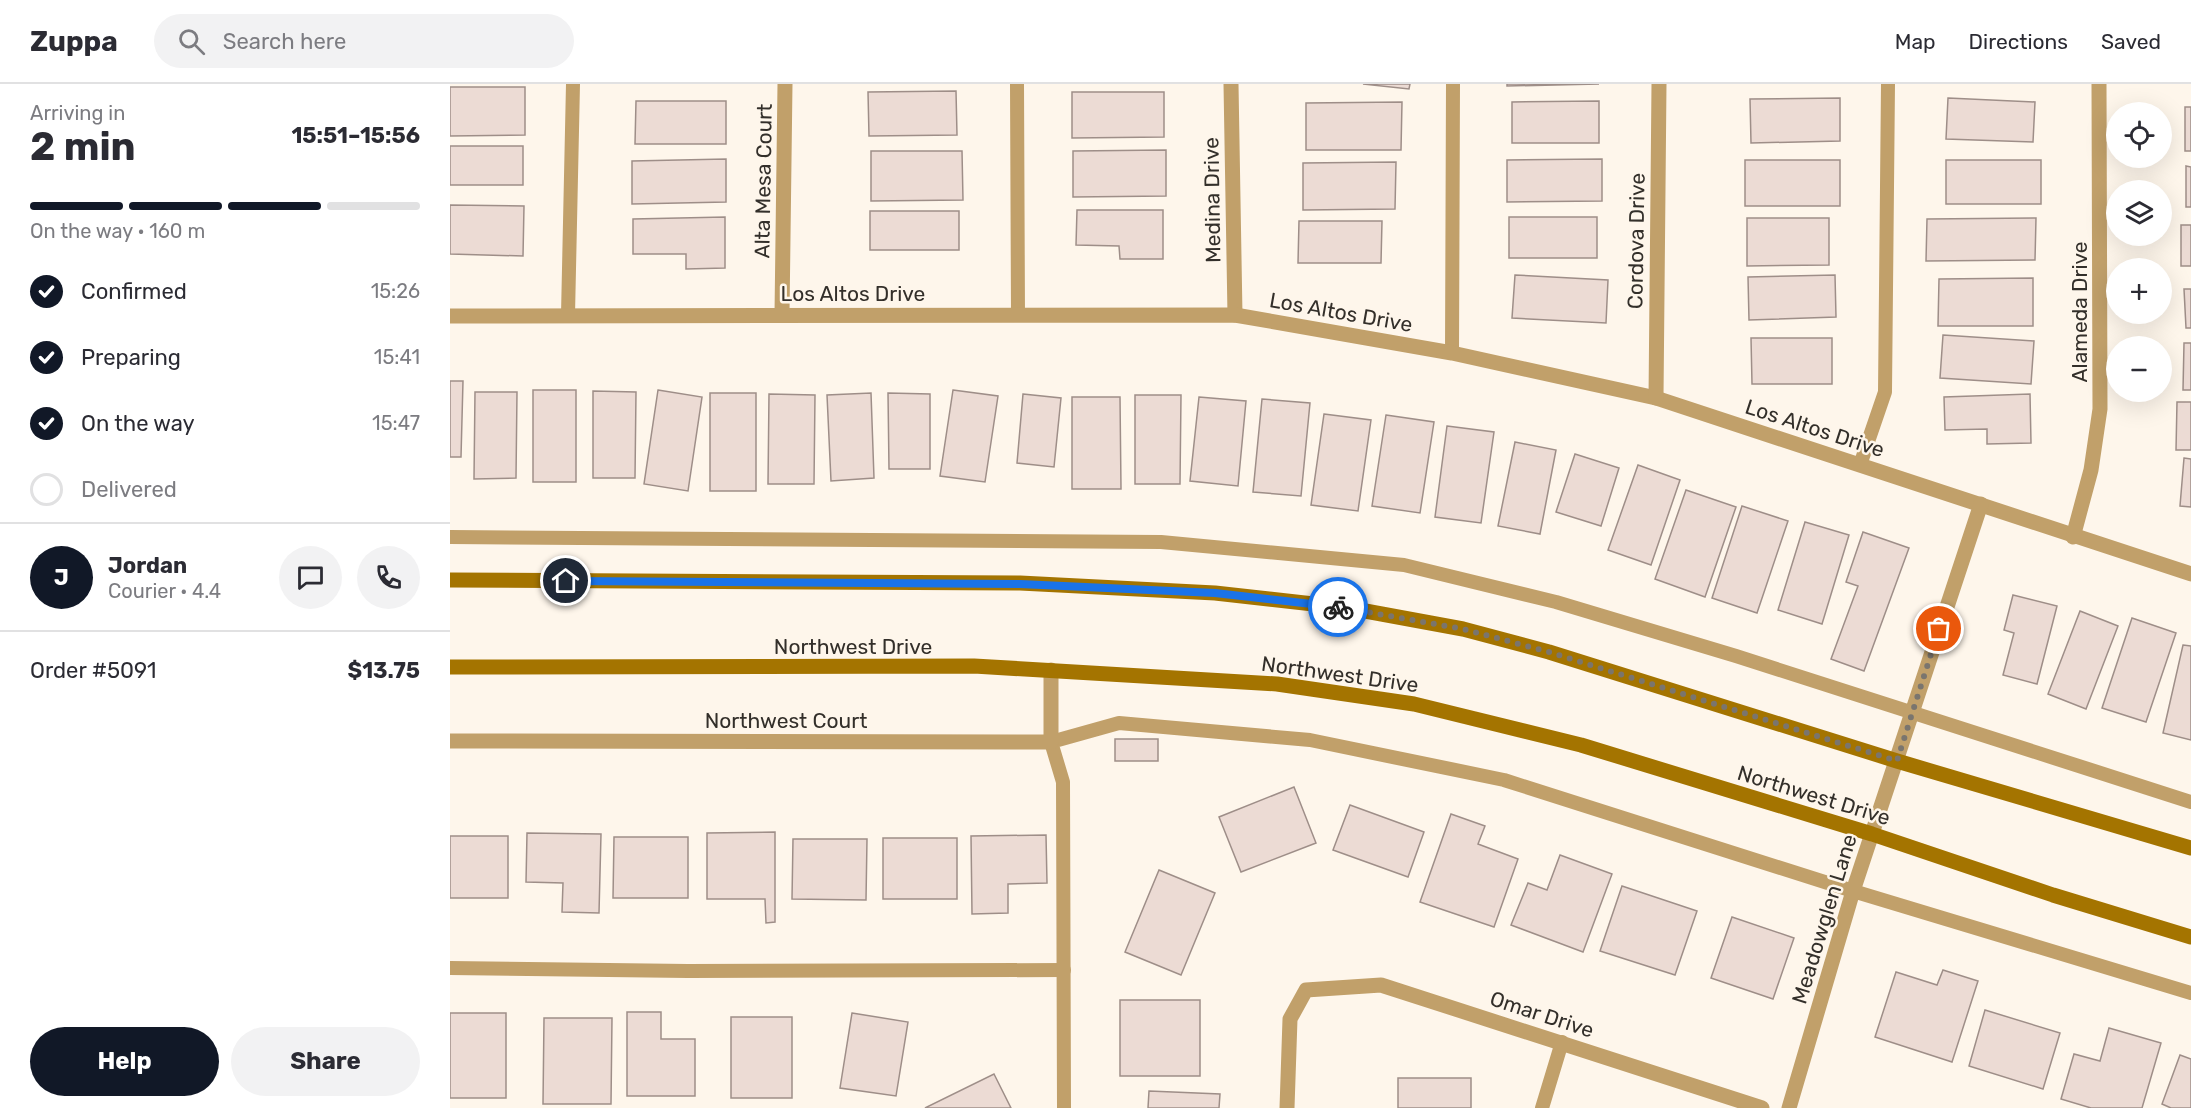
<!DOCTYPE html>
<meta charset="utf-8">
<style>
:root{--surface:#fff;--page:#f2f2f3;--text:#2b2b33;--muted:#7c7c81;--line:#e1e1e2;--accent:#111827}
body{margin:0;font-family:Rubik,sans-serif;background:var(--page);color:var(--text);height:100vh;display:flex;flex-direction:column;font-size:22px;white-space:nowrap}
*{box-sizing:border-box;margin:0}
p{font-size:20px;color:var(--muted)}
.icon{flex:none;width:33px;height:33px;fill:none;stroke:currentColor;stroke-width:2;stroke-linecap:round;stroke-linejoin:round}
.map{position:relative;flex:1;overflow:hidden}
.sheet{display:flex;flex-direction:column;background:var(--surface);width:450px}
.sheet>*{flex:none}
.buttons{position:absolute;left:1656px;top:18px;display:grid;gap:12px}
.buttons a{display:grid;place-items:center;width:66px;height:66px;border-radius:50%;background:var(--surface);box-shadow:0 6px 24px #0002;font-size:30px}
.pin{position:absolute;display:grid;place-items:center;width:51px;height:51px;color:#fff;margin:-26px;border:3px solid #fff;border-radius:50%;box-shadow:0 2px 6px #0007}
.courier{position:absolute;display:grid;place-items:center;width:60px;height:60px;margin:-30px;border:4px solid #1a73e8;border-radius:50%;background:#fff;color:#222;box-shadow:0 2px 8px #0007}
.summary em{font-style:normal;font-weight:700}
.summary div{display:flex;flex-direction:column-reverse}
.summary{display:flex;align-items:center;justify-content:space-between;height:102px;padding:0 30px}
h1{font-size:39px;font-weight:700;line-height:45px}
.bar{display:grid;grid-template-columns:repeat(4,1fr);gap:9px 6px;align-content:center;height:72px;padding:0 30px}
.bar i{height:8px;border-radius:4px;background:var(--line)}
.bar .current{background:var(--accent)}
.bar p{grid-column:span 4}
.line{display:flex;align-items:center;gap:15px;padding:0 30px;border-top:2px solid var(--line)}
.line div{flex:1}
.round{display:grid;place-items:center;flex:none;width:63px;height:63px;border-radius:32px;background:var(--page)}
ol{padding:0 30px;list-style:none}
li{display:flex;align-items:center;gap:18px;height:66px}
li p{margin-inline-start:auto}
li .icon{padding:6px;border-radius:50%;background:var(--accent);color:#fff;stroke-width:4}
li:last-child{color:var(--muted)}
li i{width:33px;height:33px;border:3px solid var(--line);border-radius:50%}
.primary-button{display:flex;gap:12px;margin-top:auto;padding:12px 30px}
.primary-button a{flex:1;height:69px;border-radius:36px;background:var(--accent);color:#fff;font-size:24px;font-weight:700;line-height:69px;text-align:center}
.primary-button a+a{background:var(--page);color:var(--text)}
header{display:flex;align-items:center;gap:36px;box-sizing:border-box;height:84px;padding:0 30px;background:var(--surface);border-bottom:2px solid var(--line)}
header strong{font-size:28px}
nav{display:flex;gap:33px;margin-inline-start:auto;font-size:21px}
.search{width:420px;height:54px;background:var(--page);display:flex;align-items:center;gap:15px;box-sizing:border-box;padding:0 21px;border-radius:33px;color:var(--muted);font-size:22px}
main{display:flex;flex:1;min-height:0}
.map>svg:first-child{display:block}
.building{fill:#ecdbd4;stroke:#9e8e88;stroke-width:1.5}
.lines{fill:none;stroke-linecap:round;stroke-linejoin:round}
.lane{stroke:#c1a06a;stroke-width:14}
.street{stroke:#c1a06a;stroke-width:15}
.secondary{stroke:#a47400;stroke-width:15}
.done{stroke:#7a756e;stroke-width:6;stroke-dasharray:0 10.8}
.route{stroke:#1a73e8;stroke-width:8}
.labels{text-anchor:middle;dominant-baseline:central;stroke-width:5;stroke-linejoin:round;paint-order:stroke}
.street-label{font-size:21px;fill:#332f2a;stroke:#fef6eb}
</style>
<header>
<strong>Zuppa</strong>
<div class="search"><svg class="icon" aria-label="search" viewBox="0 0 24 24"><circle cx="10" cy="10" r="6"/><path d="M15 15l6 6"/></svg>Search here</div>
<nav><a>Map</a><a>Directions</a><a>Saved</a></nav>
</header>
<main>
<section class="sheet">
<div class="summary"><div><h1>2 min</h1><p>Arriving in</p></div><em>15:51–15:56</em></div>
<div class="bar"><i class="current"></i><i class="current"></i><i class="current"></i><i></i><p>On the way · 160 m</p></div>
<ol>
<li><svg class="icon" aria-label="check" viewBox="0 0 24 24"><path d="M5 12l5 5 9-10"/></svg>Confirmed<p>15:26</p></li>
<li><svg class="icon" aria-label="check" viewBox="0 0 24 24"><path d="M5 12l5 5 9-10"/></svg>Preparing<p>15:41</p></li>
<li><svg class="icon" aria-label="check" viewBox="0 0 24 24"><path d="M5 12l5 5 9-10"/></svg>On the way<p>15:47</p></li>
<li><i></i>Delivered</li>
</ol>
<div class="line" style="height:108px"><b class="round" style="background:var(--accent);color:#fff">J</b><div><b>Jordan</b><p>Courier · 4.4</p></div><a class="round"><svg class="icon" aria-label="chat" viewBox="0 0 24 24"><path d="M4 5h16v11H9l-5 4z"/></svg></a><a class="round"><svg class="icon" aria-label="phone" viewBox="0 0 24 24"><path d="M5 4h4l2 5-3 2q2 4 5 5l2-3 5 2v4C11 20 4 13 5 4z"/></svg></a></div>
<div class="line" style="height:78px"><div>Order #5091</div><b>$13.75</b></div>
<div class="primary-button"><a>Help</a><a>Share</a></div>
</section>
<div class="map">
<svg width="1741" height="1024" viewBox="0 0 1741 1024">
<rect width="100%" height="100%" fill="#fef6eb"/>
<g class="building">
<polygon points="913,0 960,0 959,5"/>
<polygon points="1057,0 1149,0 1057,2"/>
<polygon points="0,3 75,3 75,51 0,52"/>
<polygon points="506,7 507,51 419,52 418,8"/>
<polygon points="622,8 714,8 714,53 622,54"/>
<polygon points="1390,14 1390,57 1301,59 1300,15"/>
<polygon points="1498,14 1585,18 1583,58 1496,55"/>
<polygon points="186,17 276,17 276,60 185,60"/>
<polygon points="1149,17 1149,59 1062,59 1062,18"/>
<polygon points="952,18 951,66 856,66 856,19"/>
<rect x="1735" y="23" width="6" height="44"/>
<rect x="0" y="62" width="73" height="39"/>
<polygon points="716,66 716,112 623,113 623,67"/>
<polygon points="421,67 512,67 513,116 421,117"/>
<polygon points="276,75 276,118 182,120 182,77"/>
<polygon points="1152,75 1152,117 1057,118 1057,76"/>
<rect x="1295" y="76" width="95" height="46"/>
<rect x="1496" y="76" width="95" height="44"/>
<polygon points="946,78 945,125 853,126 853,79"/>
<polygon points="1736,82 1741,83 1741,123 1736,123"/>
<polygon points="0,121 74,122 73,172 0,170"/>
<polygon points="627,126 713,126 713,175 670,175 669,162 626,161"/>
<rect x="420" y="127" width="89" height="39"/>
<polygon points="275,133 275,184 236,185 236,170 183,170 183,135"/>
<rect x="1059" y="133" width="88" height="41"/>
<polygon points="1297,134 1379,134 1379,181 1297,182"/>
<polygon points="1586,134 1585,176 1476,177 1477,135"/>
<polygon points="849,137 932,137 931,179 848,179"/>
<rect x="1731" y="141" width="10" height="41"/>
<polygon points="1065,191 1158,196 1156,239 1062,234"/>
<polygon points="1385,191 1386,233 1299,236 1298,193"/>
<polygon points="1583,194 1583,242 1488,242 1489,195"/>
<polygon points="1734,205 1741,205 1741,244 1736,244"/>
<polygon points="1493,251 1584,257 1581,300 1490,294"/>
<polygon points="1301,254 1382,254 1382,300 1302,300"/>
<polygon points="1734,259 1741,259 1741,306 1733,306"/>
<polygon points="0,297 13,297 11,373 0,373"/>
<rect x="83" y="306" width="43" height="92"/>
<polygon points="208,306 252,313 238,407 194,400"/>
<polygon points="503,306 548,312 535,398 490,392"/>
<polygon points="143,307 186,308 185,394 143,394"/>
<polygon points="25,308 67,308 66,394 24,395"/>
<rect x="260" y="309" width="46" height="98"/>
<polygon points="421,309 424,394 381,397 377,311"/>
<polygon points="438,309 480,310 480,385 439,385"/>
<polygon points="319,310 365,311 364,400 318,400"/>
<polygon points="573,310 611,314 604,383 567,379"/>
<polygon points="1580,310 1581,359 1537,360 1537,345 1495,346 1494,313"/>
<polygon points="685,311 731,311 730,400 685,400"/>
<polygon points="622,313 670,313 671,405 622,405"/>
<polygon points="749,313 796,317 788,402 740,397"/>
<polygon points="812,315 860,319 851,412 803,408"/>
<polygon points="1727,318 1741,318 1741,366 1726,366"/>
<polygon points="874,330 921,336 908,427 861,421"/>
<polygon points="936,331 984,338 970,429 922,422"/>
<polygon points="997,342 1044,348 1031,439 985,433"/>
<polygon points="1065,358 1106,366 1090,450 1048,442"/>
<polygon points="1125,370 1169,384 1151,442 1106,428"/>
<polygon points="1734,374 1741,375 1741,423 1730,422"/>
<polygon points="1188,381 1230,396 1201,481 1158,466"/>
<polygon points="1236,406 1286,423 1255,513 1205,495"/>
<polygon points="1292,422 1338,437 1307,529 1262,514"/>
<polygon points="1355,438 1399,451 1372,540 1328,526"/>
<polygon points="1413,448 1459,464 1414,587 1381,575 1408,502 1396,498"/>
<polygon points="1563,511 1607,522 1587,600 1553,591 1564,549 1554,546"/>
<polygon points="1630,527 1668,542 1636,625 1598,610"/>
<polygon points="1682,534 1726,549 1696,638 1652,624"/>
<polygon points="1733,561 1741,562 1741,656 1713,649"/>
<rect x="665" y="655" width="43" height="22"/>
<polygon points="844,703 866,759 791,788 769,733"/>
<polygon points="900,721 974,748 958,793 883,766"/>
<polygon points="1001,730 1035,742 1028,760 1068,775 1044,843 970,818"/>
<polygon points="325,748 325,838 316,839 315,815 257,815 257,749"/>
<polygon points="77,749 151,750 149,829 112,828 113,799 76,798"/>
<polygon points="596,751 597,799 558,800 558,829 522,830 521,752"/>
<rect x="0" y="752" width="58" height="62"/>
<polygon points="164,753 238,753 238,814 163,814"/>
<rect x="433" y="754" width="74" height="61"/>
<polygon points="343,755 417,755 416,816 342,815"/>
<polygon points="1110,771 1162,790 1133,868 1061,841 1078,799 1097,806"/>
<polygon points="709,786 765,809 731,891 675,868"/>
<polygon points="1172,802 1247,827 1225,891 1150,867"/>
<polygon points="1282,833 1344,854 1323,915 1261,894"/>
<polygon points="1493,886 1528,897 1502,978 1425,953 1446,888 1487,901"/>
<rect x="670" y="916" width="80" height="76"/>
<polygon points="1535,926 1610,949 1593,1005 1519,982"/>
<polygon points="177,928 211,928 211,955 245,955 245,1012 177,1012"/>
<rect x="0" y="929" width="56" height="85"/>
<polygon points="402,929 458,938 446,1012 390,1004"/>
<rect x="281" y="933" width="61" height="81"/>
<polygon points="94,934 162,934 161,1020 93,1020"/>
<polygon points="1659,944 1711,959 1692,1024 1641,1024 1611,1015 1624,970 1650,977"/>
<polygon points="1730,971 1741,975 1741,1024 1721,1024 1712,1020"/>
<polygon points="544,990 561,1024 475,1024"/>
<rect x="948" y="994" width="73" height="30"/>
<polygon points="699,1007 770,1010 769,1024 698,1024"/>
</g>
<g class="lines">
<g class="lane">
<polyline points="567,0 568,231"/>
<polyline points="118,231 123,0"/>
<polyline points="1002,269 1003,0"/>
<polyline points="1410,381 1435,308 1438,0"/>
<polyline points="0,453 711,458 954,481 1106,518 1286,572 1741,718"/>
<polyline points="0,884 238,887 614,886"/>
<polyline points="614,1024 613,698 601,658 669,639 860,656 1054,696 1403,807 1741,909"/>
<polyline points="1092,1024 1112,958"/>
</g>
<g class="street">
<polyline points="781,0 785,231"/>
<polyline points="332,230 335,0"/>
<polyline points="0,232 785,231 1002,269 1206,314 1741,490"/>
<polyline points="1206,314 1209,0"/>
<polyline points="1623,453 1641,386 1650,325 1649,0"/>
<polyline points="0,657 601,658 601,586"/>
<polyline points="837,1024 840,935 856,906 931,901 1312,1024"/>
<polyline points="1339,1024 1403,807 1531,420"/>
</g>
<g class="secondary">
<polyline points="0,496 570,499 765,509 899,524 1013,545 1099,568 1447,677 1741,764"/>
<polyline points="0,583 524,582 827,600 964,620 1131,661 1422,750 1603,811 1741,853"/>
</g>
</g>
<g class="lines">
<polyline class="done" points="888,523 1013,545 1099,568 1447,677 1489,545"/>
<polyline class="route" points="116,497 570,500 765,509 888,523"/>
</g>
<g class="labels">
<g class="street-label">
<text transform="translate(313 97) rotate(-89)">Alta Mesa Court</text>
<text transform="translate(762 116) rotate(-91)">Medina Drive</text>
<text transform="translate(1186 157) rotate(-89)">Cordova Drive</text>
<text x="403" y="209">Los Altos Drive</text>
<text transform="translate(891 228) rotate(10)">Los Altos Drive</text>
<text transform="translate(1629 228) rotate(-90)">Alameda Drive</text>
<text transform="translate(1365 344) rotate(18)">Los Altos Drive</text>
<text x="403" y="562">Northwest Drive</text>
<text transform="translate(890 590) rotate(8)">Northwest Drive</text>
<text x="336" y="636">Northwest Court</text>
<text transform="translate(1364 711) rotate(17)">Northwest Drive</text>
<text transform="translate(1374 835) rotate(-73)">Meadowglen Lane</text>
<text transform="translate(1092 930) rotate(18)">Omar Drive</text>
</g>
</g>
</svg>
<div class="buttons">
<a><svg class="icon" aria-label="locate" viewBox="0 0 24 24"><circle cx="12" cy="12" r="6"/><path d="M12 2v4M12 18v4M2 12h4M18 12h4"/></svg></a>
<a><svg class="icon" aria-label="layers" viewBox="0 0 24 24"><path d="M12 4l9 5-9 5-9-5zM3 14l9 5 9-5"/></svg></a>
<a>+</a>
<a>−</a>
</div>
<div class="pin" style="left:1489px;top:545px;background:#ea580c"><svg class="icon" aria-label="bag" viewBox="0 0 24 24"><path d="M5 8h14l-1 12H6zM9 8a3 3 0 0 1 6 0"/></svg></div>
<div class="pin" style="left:116px;top:497px;background:#1f2937"><svg class="icon" aria-label="home" viewBox="0 0 24 24"><path d="M3 11l9-7 9 7M6 9v11h12V9"/></svg></div>
<div class="courier" style="left:888px;top:523px"><svg class="icon" aria-label="bike" viewBox="0 0 24 24"><circle cx="6" cy="16" r="4"/><circle cx="18" cy="16" r="4"/><path d="M6 16l4-8h5l3 8M10 8l3 8H6M13 5h3"/></svg></div>
</div>
</main>
